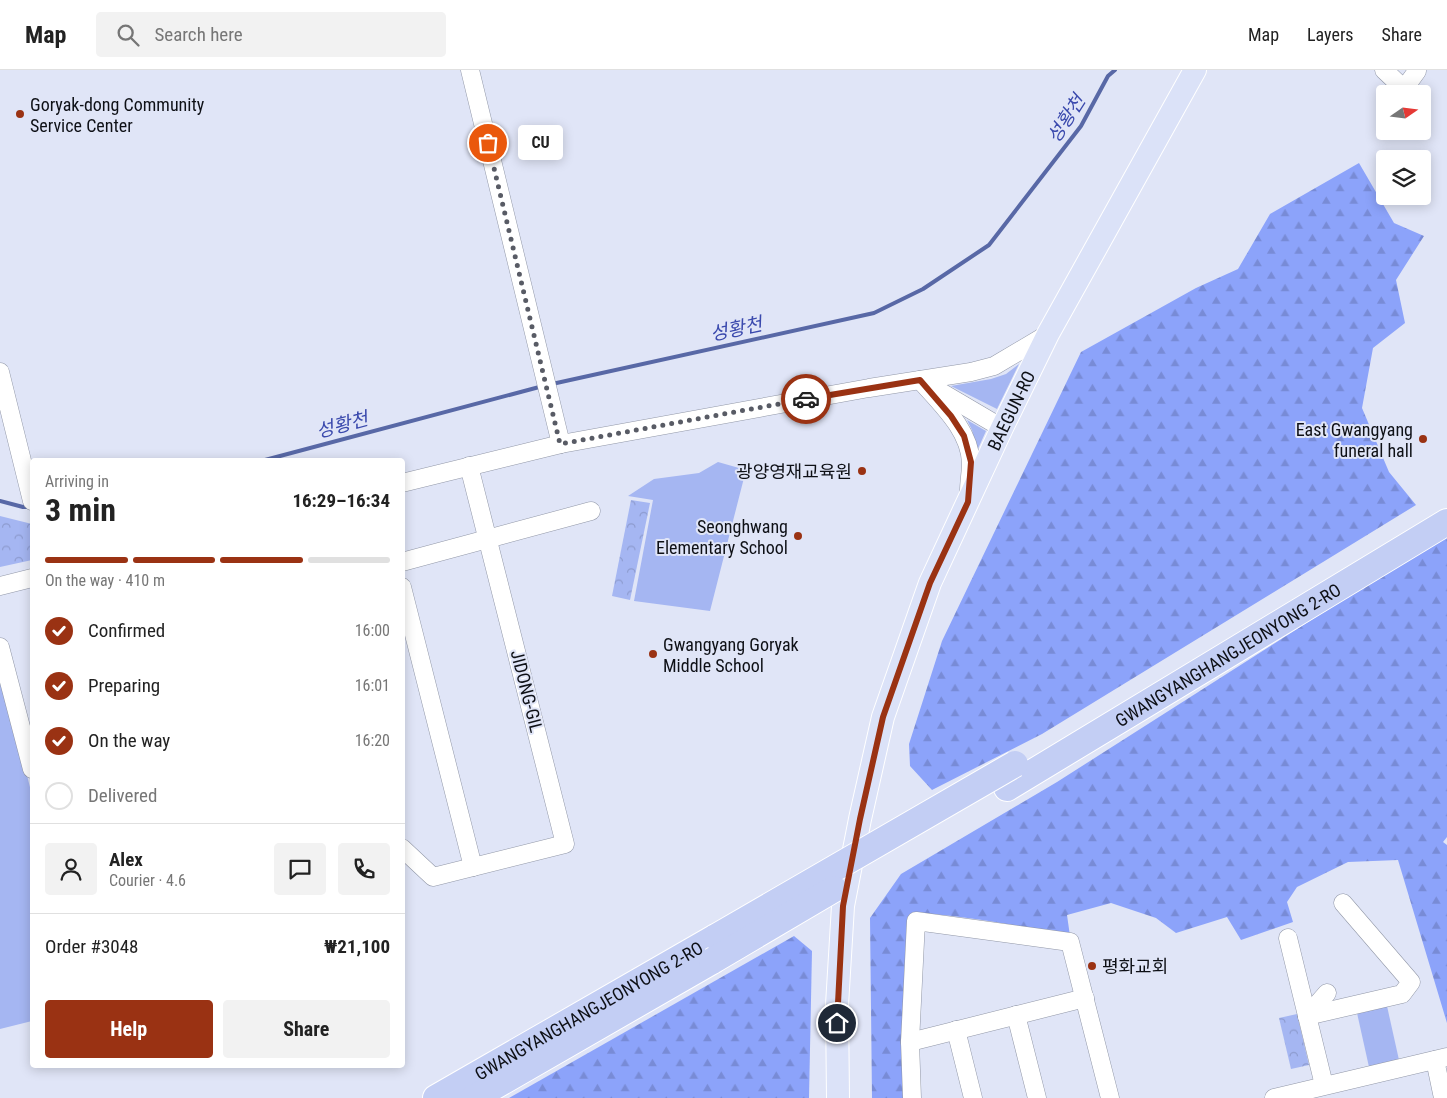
<!DOCTYPE html>
<meta charset="utf-8">
<style>
:root{--surface:#fff;--page:#f2f2f2;--text:#222;--muted:#767676;--line:#e0e0e0;--accent:#9a3213}
body{margin:0;font-family:"Roboto Condensed","Noto Sans KR",sans-serif;background:var(--page);color:var(--text);height:100vh;display:flex;flex-direction:column;font-size:19px;white-space:nowrap}
*{box-sizing:border-box;margin:0}
p{font-size:16px;color:var(--muted)}
.icon{flex:none;width:28px;height:28px;fill:none;stroke:currentColor;stroke-width:2;stroke-linecap:round;stroke-linejoin:round}
.map{position:relative;flex:1;overflow:hidden}
.details{position:absolute;left:30px;top:388px;width:375px;height:610px;display:flex;flex-direction:column;background:var(--surface);border-radius:5px;box-shadow:0 2px 12px #0003}
.details>*{flex:none}
.needle{width:32px;rotate:76deg}
.tools{position:absolute;left:1376px;top:15px;display:grid;gap:10px}
.tools a{display:grid;place-items:center;width:55px;height:55px;border-radius:5px;background:var(--surface);box-shadow:0 2px 12px #0003;font-size:25px}
.pin{position:absolute;display:grid;place-items:center;width:42px;height:42px;color:#fff;margin:-21px;border:2px solid #fff;border-radius:50%;box-shadow:0 1px 5px #0007}
.courier{position:absolute;display:grid;place-items:center;width:50px;height:50px;margin:-25px;border:4px solid #9a3213;border-radius:50%;background:#fff;color:#222;box-shadow:0 1px 6px #0007}
.bubble{position:absolute;height:35px;border-radius:5px;background:var(--surface);box-shadow:0 2px 12px #0003;font-size:16px;font-weight:700;line-height:35px;text-align:center}
.headline em{font-style:normal;font-weight:700}
.headline div{display:flex;flex-direction:column-reverse}
.headline{display:flex;align-items:center;justify-content:space-between;height:85px;padding:0 15px}
h1{font-size:32px;font-weight:700;line-height:38px}
.bar{display:grid;grid-template-columns:repeat(4,1fr);gap:8px 5px;align-content:center;height:60px;padding:0 15px}
.bar i{height:6px;border-radius:4px;background:var(--line)}
.bar .active{background:var(--accent)}
.bar p{grid-column:span 4}
.line{display:flex;align-items:center;gap:12px;padding:0 15px;border-top:1px solid var(--line)}
.line div{flex:1}
.round{display:grid;place-items:center;flex:none;width:52px;height:52px;border-radius:5px;background:var(--page)}
ol{padding:0 15px;list-style:none}
li{display:flex;align-items:center;gap:15px;height:55px}
li p{margin-inline-start:auto}
li .icon{padding:5px;border-radius:50%;background:var(--accent);color:#fff;stroke-width:4}
li:last-child{color:var(--muted)}
li i{width:28px;height:28px;border:2px solid var(--line);border-radius:50%}
.primary-button{display:flex;gap:10px;margin-top:auto;padding:10px 15px}
.primary-button a{flex:1;height:58px;border-radius:5px;background:var(--accent);color:#fff;font-size:20px;font-weight:700;line-height:58px;text-align:center}
.primary-button a+a{background:var(--page);color:var(--text)}
header{display:flex;align-items:center;gap:30px;box-sizing:border-box;height:70px;padding:0 25px;background:var(--surface);border-bottom:1px solid var(--line)}
header strong{font-size:24px}
nav{display:flex;gap:28px;margin-inline-start:auto;font-size:18px}
.search{width:350px;height:45px;background:var(--page);display:flex;align-items:center;gap:12px;box-sizing:border-box;padding:0 18px;border-radius:5px;color:var(--muted);font-size:19px}
.map>svg:first-child{display:block}
.grass{fill:#a5b6f2}
.forest{fill:url(#forest-firs)}
.park{fill:url(#park-crowns)}
.lines{fill:none;stroke-linecap:round;stroke-linejoin:round}
.stream{stroke:#5868a6;stroke-width:4}
.minor-casing{stroke:#9197a7;stroke-width:19}
.major-casing{stroke:#fff;stroke-width:24}
.highway-casing{stroke:#fff;stroke-width:28}
.minor{stroke:#fff;stroke-width:18}
.major{stroke:#dbe2f8;stroke-width:22}
.highway{stroke:#c3cef4;stroke-width:26}
.highway-bridge-casing{stroke:#fff;stroke-width:28;stroke-linecap:butt}
.highway-bridge{stroke:#c3cef4;stroke-width:26}
.done{stroke:#585b65;stroke-width:5;stroke-dasharray:0 9}
.route{stroke:#9a3213;stroke-width:6}
.poi-dot{fill:#9a3213;stroke:#e0e5f7;stroke-width:2}
.labels{text-anchor:middle;dominant-baseline:central;stroke-width:4;stroke-linejoin:round;paint-order:stroke}
.poi-label{font-size:18px;fill:#0e1016;stroke:#e0e5f7;text-anchor:start}
.street-label{font-size:18px;fill:#0e1016;stroke:#e0e5f7}
.water-label{font-size:19px;font-style:italic;fill:#3a49ad;stroke:#e0e5f7}
</style>
<header>
<strong>Map</strong>
<div class="search"><svg class="icon" aria-label="search" viewBox="0 0 24 24"><circle cx="10" cy="10" r="6"/><path d="M15 15l6 6"/></svg>Search here</div>
<nav><a>Map</a><a>Layers</a><a>Share</a></nav>
</header>
<div class="map">
<svg width="1447" height="1028" viewBox="0 0 1447 1028">
<defs>
<pattern id="forest-firs" width="22" height="20" patternUnits="userSpaceOnUse" patternTransform="scale(1.25)"><rect width="22" height="20" fill="#8ca3fa"/><path d="M5 1l3.5 6h-7zM16 11l3.5 6h-7z" fill="#788bd6"/></pattern>
<pattern id="park-crowns" width="20" height="18" patternUnits="userSpaceOnUse" patternTransform="scale(1.25)"><rect width="20" height="18" fill="#a5b6f2"/><path d="M2 6a3 3 0 1 1 6 0M12 15a3 3 0 1 1 6 0" fill="none" stroke="#8d9bcf"/></pattern>
</defs>
<rect width="100%" height="100%" fill="#e0e5f7"/>
<g class="grass">
<polygon points="1019,294 997,339 951,316 991,309 1006,304"/>
<polygon points="967,350 986,361 977,381 972,360"/>
<polygon points="718,392 746,400 710,541 634,531 653,430 628,426 654,409 699,403"/>
<polygon points="0,599 32,725 32,951 0,959"/>
<polygon points="1387,936 1399,990 1369,997 1357,943"/>
</g>
<g class="forest">
<polygon points="1359,93 1394,153 1424,166 1396,210 1405,253 1373,278 1362,338 1389,402 1416,435 1042,664 932,720 910,696 909,674 942,571 1081,282 1196,218 1238,199 1270,144"/>
<path d="M1447 466V767L1443 772 1447 775V953L1398 790 1348 792 1297 817 1287 832 1293 852 1241 870 1227 847 1176 863 1156 848 1111 833 1067 845 1070 866C1018 856 966 845 913 843L909 1028H872L870 848 901 804 1057 712 1319 545Z"/>
<polygon points="794,866 812,881 809,1028 509,1028"/>
</g>
<g class="park">
<polygon points="631,430 650,433 630,530 612,526"/>
<polygon points="0,446 32,454 32,490 0,497"/>
<polygon points="1297,944 1309,995 1291,999 1279,948"/>
</g>
<g class="lines">
<g class="stream">
<polyline points="552,314 874,243 923,219 989,175 1081,56 1108,6 1115,0"/>
<polyline points="265,390 543,316"/>
<polyline points="0,431 23,437 30,437"/>
</g>
<g class="minor-casing">
<g id="minor">
<polyline points="470,0 561,374"/>
<polyline points="1384,0 1404,19 1417,1"/>
<polyline points="0,302 32,431"/>
<path d="M920 310C941 334 970 360 971 393 971 402 969 412 969 421"/>
<polyline points="934,318 1002,358"/>
<polyline points="402,413 561,374 869,318 971,302 994,296 1048,264"/>
<polyline points="402,492 591,441"/>
<polyline points="0,516 32,508"/>
<polyline points="402,517 473,797"/>
<polyline points="0,577 32,699"/>
<polyline points="402,778 433,807 565,774 469,396"/>
<polyline points="1288,868 1324,1015"/>
<polyline points="1016,945 1037,1028"/>
<polyline points="1307,946 1402,924 1411,912 1343,833"/>
<polyline points="1307,946 1327,923"/>
<polyline points="956,960 973,1028"/>
<polyline points="910,972 1085,928"/>
<polyline points="1435,990 1443,1028"/>
<polyline points="912,1028 910,972 916,851 1070,872 1110,1028"/>
<polyline points="1274,1028 1447,987"/>
</g>
</g>
<g class="major-casing">
<g id="major">
<path id="s1" d="M838 1028 837 935 843 836 860 749 883 647 930 513 1002 358 1048 264 1195 0"/>
</g>
</g>
<g class="highway-casing">
<g id="highway">
<path id="s2" d="M1007 718 1447 452"/>
<path id="s3" d="M436 1028 716 867"/>
<polyline points="474,1028 712,891"/>
</g>
</g>
<use href="#minor" class="minor"/>
<use href="#major" class="major"/>
<use href="#highway" class="highway"/>
<g class="highway-bridge-casing">
<g id="highway-bridge">
<polyline points="716,867 1015,694"/>
<polyline points="712,891 834,819"/>
</g>
</g>
<use href="#highway-bridge" class="highway-bridge"/>
</g>
<g class="lines">
<polyline class="done" points="488,73 560,374 806,329"/>
<polyline class="route" points="806,329 920,310 951,346 964,366 971,392 968,432 930,513 883,647 860,749 843,836 837,953"/>
</g>
<g class="poi-dot">
<circle cx="20" cy="44" r="5"/>
<circle cx="1423" cy="369" r="5"/>
<circle cx="862" cy="401" r="5"/>
<circle cx="798" cy="466" r="5"/>
<circle cx="653" cy="584" r="5"/>
<circle cx="1092" cy="896" r="5"/>
</g>
<g class="labels">
<g class="poi-label">
<text x="30" y="34">Goryak-dong Community<tspan x="30" dy="21">Service Center</tspan></text>
<text x="1413" y="359" text-anchor="end">East Gwangyang<tspan x="1413" dy="21">funeral hall</tspan></text>
<text x="852" y="401" text-anchor="end">광양영재교육원</text>
<text x="788" y="456" text-anchor="end">Seonghwang<tspan x="788" dy="21">Elementary School</tspan></text>
<text x="663" y="574">Gwangyang Goryak<tspan x="663" dy="21">Middle School</tspan></text>
<text x="1102" y="896">평화교회</text>
</g>
<g class="street-label">
<text stroke="none"><textPath href="#s1" startOffset="718">BAEGUN-RO</textPath></text>
<text stroke="none"><textPath href="#s2" startOffset="258">GWANGYANGHANGJEONYONG 2-RO</textPath></text>
<text transform="translate(527 621) rotate(76)">JIDONG-GIL</text>
<text stroke="none"><textPath href="#s3" startOffset="176">GWANGYANGHANGJEONYONG 2-RO</textPath></text>
</g>
<g class="water-label">
<text transform="translate(1066 49) rotate(-57)">성황천</text>
<text transform="translate(736 259) rotate(-12)">성황천</text>
<text transform="translate(342 355) rotate(-15)">성황천</text>
</g>
</g>
</svg>
<div class="tools">
<a><svg class="needle" viewBox="-14 -14 28 28"><path d="M0-13l5 13h-10z" fill="#e53935"/><path d="M0 13l5-13h-10z" fill="#767676"/></svg></a>
<a><svg class="icon" aria-label="layers" viewBox="0 0 24 24"><path d="M12 4l9 5-9 5-9-5zM3 14l9 5 9-5"/></svg></a>
</div>
<div class="pin" style="left:488px;top:73px;background:#ea580c"><svg class="icon" aria-label="bag" viewBox="0 0 24 24"><path d="M5 8h14l-1 12H6zM9 8a3 3 0 0 1 6 0"/></svg></div>
<div class="pin" style="left:837px;top:953px;background:#1f2937"><svg class="icon" aria-label="home" viewBox="0 0 24 24"><path d="M3 11l9-7 9 7M6 9v11h12V9"/></svg></div>
<div class="courier" style="left:806px;top:329px"><svg class="icon" aria-label="car" viewBox="0 0 24 24"><path d="M5 17H2v-5l4-1 3-4h7l3 4 3 1v5h-3M9 17h6M6 11h13"/><circle cx="7" cy="17" r="2"/><circle cx="17" cy="17" r="2"/></svg></div>
<div class="bubble" style="left:518px;top:55px;width:45px">CU</div>
<section class="details">
<div class="headline"><div><h1>3 min</h1><p>Arriving in</p></div><em>16:29–16:34</em></div>
<div class="bar"><i class="active"></i><i class="active"></i><i class="active"></i><i></i><p>On the way · 410 m</p></div>
<ol>
<li><svg class="icon" aria-label="check" viewBox="0 0 24 24"><path d="M5 12l5 5 9-10"/></svg>Confirmed<p>16:00</p></li>
<li><svg class="icon" aria-label="check" viewBox="0 0 24 24"><path d="M5 12l5 5 9-10"/></svg>Preparing<p>16:01</p></li>
<li><svg class="icon" aria-label="check" viewBox="0 0 24 24"><path d="M5 12l5 5 9-10"/></svg>On the way<p>16:20</p></li>
<li><i></i>Delivered</li>
</ol>
<div class="line" style="height:90px"><a class="round"><svg class="icon" aria-label="person" viewBox="0 0 24 24"><circle cx="12" cy="8" r="4"/><path d="M4 21q1-7 8-7t8 7"/></svg></a><div><b>Alex</b><p>Courier · 4.6</p></div><a class="round"><svg class="icon" aria-label="chat" viewBox="0 0 24 24"><path d="M4 5h16v11H9l-5 4z"/></svg></a><a class="round"><svg class="icon" aria-label="phone" viewBox="0 0 24 24"><path d="M5 4h4l2 5-3 2q2 4 5 5l2-3 5 2v4C11 20 4 13 5 4z"/></svg></a></div>
<div class="line" style="height:65px"><div>Order #3048</div><b>₩21,100</b></div>
<div class="primary-button"><a>Help</a><a>Share</a></div>
</section>
</div>
